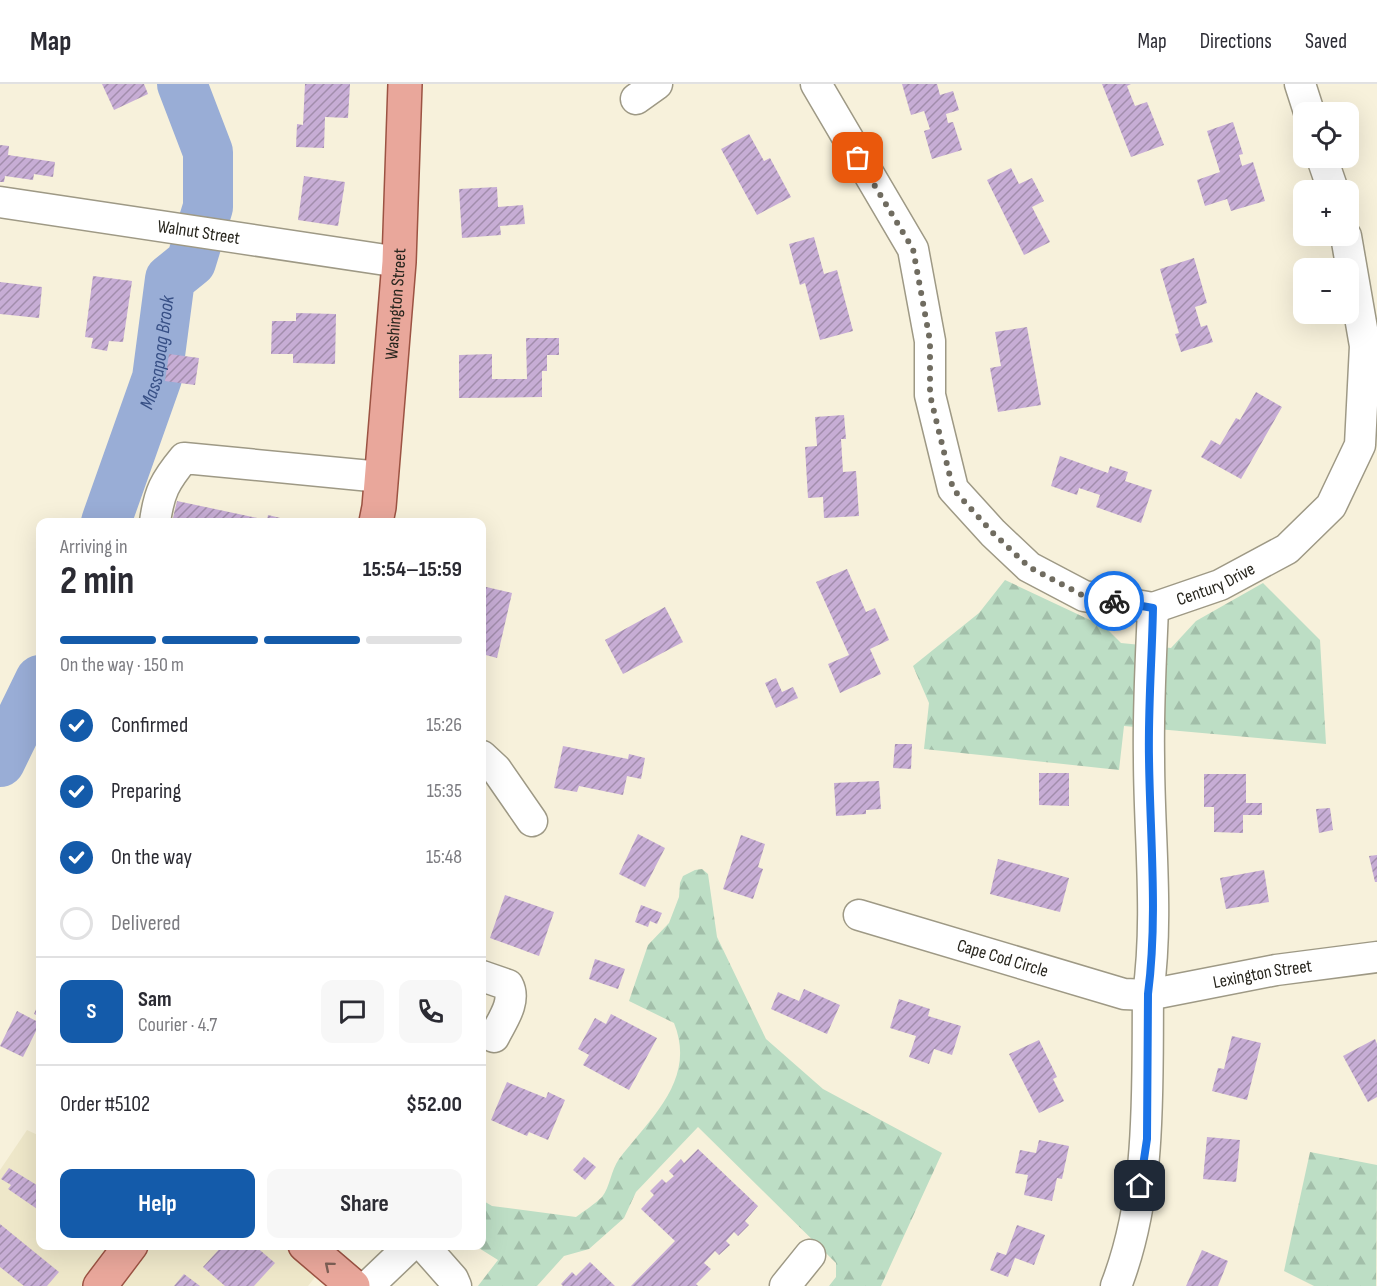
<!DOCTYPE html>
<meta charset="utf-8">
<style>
:root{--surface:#fff;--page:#f7f7f7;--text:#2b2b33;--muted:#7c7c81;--line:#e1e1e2;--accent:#145baa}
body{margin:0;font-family:"Sofia Sans Condensed",sans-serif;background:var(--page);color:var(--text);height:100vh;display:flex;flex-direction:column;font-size:22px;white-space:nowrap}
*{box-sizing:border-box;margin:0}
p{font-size:20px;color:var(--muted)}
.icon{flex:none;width:33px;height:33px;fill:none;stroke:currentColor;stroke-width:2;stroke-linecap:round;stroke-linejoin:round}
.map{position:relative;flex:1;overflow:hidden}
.drawer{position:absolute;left:36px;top:434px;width:450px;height:732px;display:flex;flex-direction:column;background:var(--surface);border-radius:12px;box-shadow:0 6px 24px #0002}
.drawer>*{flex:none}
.controls{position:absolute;left:1293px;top:18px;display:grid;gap:12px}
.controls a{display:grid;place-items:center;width:66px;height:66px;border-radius:12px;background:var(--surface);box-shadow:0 6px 24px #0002;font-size:30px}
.pin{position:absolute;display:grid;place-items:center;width:51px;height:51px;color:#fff;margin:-26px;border-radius:12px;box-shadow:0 3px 9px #0006}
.courier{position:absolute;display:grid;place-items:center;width:60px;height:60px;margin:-30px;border:4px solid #1a73e8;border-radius:50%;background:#fff;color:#222;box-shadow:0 2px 8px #0007}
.summary em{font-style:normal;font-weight:700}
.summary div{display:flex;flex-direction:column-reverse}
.summary{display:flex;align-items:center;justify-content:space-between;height:102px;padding:0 24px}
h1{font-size:39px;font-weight:700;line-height:45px}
.bar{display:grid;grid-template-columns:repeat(4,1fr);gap:9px 6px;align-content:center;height:72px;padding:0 24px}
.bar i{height:8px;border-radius:4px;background:var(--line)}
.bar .active{background:var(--accent)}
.bar p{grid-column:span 4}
.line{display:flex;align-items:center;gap:15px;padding:0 24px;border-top:2px solid var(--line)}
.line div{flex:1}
.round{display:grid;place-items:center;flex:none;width:63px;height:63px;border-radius:12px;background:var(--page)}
ol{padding:0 24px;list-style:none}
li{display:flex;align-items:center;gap:18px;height:66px}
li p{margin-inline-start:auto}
li .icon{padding:6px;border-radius:50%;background:var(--accent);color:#fff;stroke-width:4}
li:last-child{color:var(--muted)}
li i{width:33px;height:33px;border:3px solid var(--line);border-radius:50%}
.cta{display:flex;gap:12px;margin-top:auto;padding:12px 24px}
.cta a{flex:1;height:69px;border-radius:12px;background:var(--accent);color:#fff;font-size:24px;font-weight:700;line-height:69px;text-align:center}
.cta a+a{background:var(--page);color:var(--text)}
header{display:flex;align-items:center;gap:36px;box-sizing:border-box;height:84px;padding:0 30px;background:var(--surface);border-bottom:2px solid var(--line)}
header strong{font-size:28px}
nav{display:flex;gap:33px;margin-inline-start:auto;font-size:21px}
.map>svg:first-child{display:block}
.built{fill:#eee7c9}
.forest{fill:url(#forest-firs)}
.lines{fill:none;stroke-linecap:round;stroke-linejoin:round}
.river{stroke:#99add6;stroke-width:50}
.building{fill:url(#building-hatch)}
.minor-casing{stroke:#9e9985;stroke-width:33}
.major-casing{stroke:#9c5343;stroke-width:36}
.minor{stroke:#fff;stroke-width:30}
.major{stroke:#e9a79b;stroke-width:33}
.oneway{stroke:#7e6056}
.done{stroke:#706c60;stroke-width:6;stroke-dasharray:0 10.8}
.route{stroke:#1a73e8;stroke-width:8}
.labels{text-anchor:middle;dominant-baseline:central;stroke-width:4.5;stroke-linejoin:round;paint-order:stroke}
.street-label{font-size:18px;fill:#27251d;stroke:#fefefe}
.water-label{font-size:20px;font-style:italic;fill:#374f85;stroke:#fefefe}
</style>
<header>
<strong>Map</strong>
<nav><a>Map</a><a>Directions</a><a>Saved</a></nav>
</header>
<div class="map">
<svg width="1377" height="1202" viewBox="0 0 1377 1202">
<defs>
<pattern id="forest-firs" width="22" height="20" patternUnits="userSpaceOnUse" patternTransform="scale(1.5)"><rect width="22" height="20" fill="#bddec5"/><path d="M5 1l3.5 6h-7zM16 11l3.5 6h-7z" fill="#a2bea9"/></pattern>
<pattern id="building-hatch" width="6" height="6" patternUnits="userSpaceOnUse" patternTransform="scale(1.5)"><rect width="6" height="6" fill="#c7add5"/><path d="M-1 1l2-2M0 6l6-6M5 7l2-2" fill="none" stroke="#a28dac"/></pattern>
</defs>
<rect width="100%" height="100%" fill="#f7f1db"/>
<polygon class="built" points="27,1046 40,1052 40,1161 341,1161 308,1202 0,1202 0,1086"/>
<g class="forest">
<polygon points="1005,496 1105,543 1121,559 1171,564 1196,537 1263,499 1320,556 1326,660 1124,642 1119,686 924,665 929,619 913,582 979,529"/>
<path d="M702 785 708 790 717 853 766 955 823 1005 942 1069 881 1202H829L836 1193V1179L698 1043 636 1108 624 1134 589 1165 564 1172 537 1202H478L498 1176 474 1161H482V1116L492 1122 576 1133C584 1127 595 1120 602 1113 610 1103 611 1086 619 1075 650 1034 697 996 674 939L629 917 648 861 669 839 679 813 680 799 683 792 695 786Z"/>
<polygon points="1310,1068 1377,1081 1376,1202 1314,1202 1284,1187"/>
</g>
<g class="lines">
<g class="river">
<path id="s1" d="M106 438 157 294 170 195 191 178 208 123V68L182 0"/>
<polyline points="0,678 40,596"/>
</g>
</g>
<g class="building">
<polygon points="102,0 144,0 148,10 114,26"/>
<polygon points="305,0 350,0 348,34 325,33 324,64 296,63 297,40 303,41"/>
<polygon points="902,0 937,0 940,11 953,7 959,26 946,30 948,39 953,38 962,66 932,75 924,47 930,45 924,27 911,31"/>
<polygon points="1102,0 1131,0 1127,2 1135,22 1147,18 1164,61 1131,73"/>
<polygon points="1233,38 1243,70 1239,71 1242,82 1253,78 1265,117 1231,127 1227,115 1205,122 1197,96 1220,88 1207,47"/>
<polygon points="749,50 764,77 770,74 791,113 757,131 721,65"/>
<polygon points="0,61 9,62 8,71 55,78 53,93 34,90 33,96 5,92 4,98 0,98"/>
<polygon points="1011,84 1019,100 1032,94 1044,117 1032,123 1050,158 1024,171 987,96"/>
<polygon points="304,92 345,98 338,142 298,136"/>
<polygon points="497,103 498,123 523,121 525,140 500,142 501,151 462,154 459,105"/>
<polygon points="814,153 824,190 837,186 853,247 820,256 805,199 800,201 789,160"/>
<polygon points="1194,174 1207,219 1195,223 1201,243 1207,241 1213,258 1181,268 1175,250 1179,249 1160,185"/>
<polygon points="93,192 132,197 123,258 109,257 107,267 91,264 93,254 85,253"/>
<polygon points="0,198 42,203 39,234 0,230"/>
<polygon points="296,229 336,230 335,280 293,279 293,270 271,270 272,237 296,237"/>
<polygon points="1027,243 1041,321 998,328 990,284 1001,282 995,248"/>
<polygon points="526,254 559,254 559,271 547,271 547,287 542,287 542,313 459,314 459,271 492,270 492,295 527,295"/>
<polygon points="169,270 199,274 195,301 165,297"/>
<polygon points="1256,308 1282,323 1241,395 1201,373 1211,356 1220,361 1236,334 1240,336"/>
<polygon points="844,331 846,355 841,355 843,388 856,387 859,432 824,434 823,413 808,414 805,363 817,362 815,333"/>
<polygon points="1060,372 1108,389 1110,382 1128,388 1125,397 1152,406 1141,439 1096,423 1100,411 1079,404 1077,411 1051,402"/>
<polygon points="177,417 267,436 268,431 297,438 172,438"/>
<polygon points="847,485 866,528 875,524 889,556 870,565 881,590 840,609 828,580 849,571 816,498"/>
<polygon points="482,502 512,509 497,574 482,570"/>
<polygon points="665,523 683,558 623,590 605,556"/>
<polygon points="776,594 782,608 793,603 798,614 776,624 765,599"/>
<polygon points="895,660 912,660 911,685 893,684"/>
<polygon points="563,662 628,675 629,670 645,674 641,695 627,692 623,711 579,702 577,708 554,704"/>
<polygon points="1039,689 1069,689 1069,722 1039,721"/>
<polygon points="1204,690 1246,690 1246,719 1262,719 1262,731 1243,731 1243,749 1214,748 1214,723 1204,723"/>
<polygon points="879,697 881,725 866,726 866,730 836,732 834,699"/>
<polygon points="1330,724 1333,746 1319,749 1316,725"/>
<polygon points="638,750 665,764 645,803 619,790"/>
<polygon points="741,751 765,760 758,783 763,785 753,815 723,805"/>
<polygon points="1377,771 1377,798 1375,798 1369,772"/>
<polygon points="998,775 1069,794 1060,828 990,810"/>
<polygon points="1264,786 1269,818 1226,825 1220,794"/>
<polygon points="505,811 554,828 539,872 490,854"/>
<polygon points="641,821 662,829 657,840 650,837 648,843 635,838"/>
<polygon points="595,875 625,885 618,905 589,895"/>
<polygon points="804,905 840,921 827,950 771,925 778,908 799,917"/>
<polygon points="899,915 930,925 928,932 961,942 952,971 934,965 929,980 909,973 916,952 890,944"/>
<polygon points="40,916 40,933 34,930"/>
<polygon points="17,927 40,939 23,973 0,962"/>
<polygon points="611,930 657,954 629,1006 583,981 589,971 578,965 595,934 606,940"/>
<polygon points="1232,952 1261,959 1247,1016 1212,1007 1218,984 1224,985"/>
<polygon points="1375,955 1377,960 1377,1013 1368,1018 1343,972"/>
<polygon points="1039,956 1057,993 1053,995 1064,1017 1039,1029 1009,970"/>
<polygon points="507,998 546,1014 548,1008 565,1016 548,1056 529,1048 527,1052 491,1036"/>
<polygon points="1207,1053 1240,1056 1236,1098 1203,1095"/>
<polygon points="1039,1056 1069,1062 1062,1095 1057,1094 1052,1117 1024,1111 1028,1091 1015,1089 1020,1066 1036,1069"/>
<polygon points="698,1065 758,1122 745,1137 749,1141 738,1152 734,1148 726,1157 730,1161 719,1171 715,1167 704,1179 711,1185 696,1200 698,1202 631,1202 675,1157 641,1125 654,1111 650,1107 662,1095 666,1099 674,1092 669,1087 681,1075 684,1079"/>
<polygon points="584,1073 596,1083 585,1096 573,1086"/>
<polygon points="9,1084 40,1103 40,1127 8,1105 11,1101 1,1095"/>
<polygon points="0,1140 59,1188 47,1202 24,1202 0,1183"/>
<polygon points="1017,1141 1045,1151 1034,1181 1015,1174 1008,1193 990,1186 997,1168 1006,1171"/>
<polygon points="223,1161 254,1161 275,1179 254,1202 225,1202 203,1183"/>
<polygon points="1202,1166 1228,1177 1218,1202 1186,1202"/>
<polygon points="590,1178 615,1202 563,1202 561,1200 572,1188 576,1192"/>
<polygon points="184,1190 200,1202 174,1202"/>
</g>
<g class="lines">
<g class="minor-casing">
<g id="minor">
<path id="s2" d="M816 0 913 165 930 257V311L953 405 993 449 1029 483 1084 512 1153 524 1220 501 1287 465 1331 422 1360 361 1365 262 1346 152"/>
<polyline points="1300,0 1309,28"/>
<polyline points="636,15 657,0"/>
<polyline points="1322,74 1333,106"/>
<path id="s3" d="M0 118 399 178"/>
<path d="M155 438C159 408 165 397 184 374L381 393"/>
<polyline points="482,672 496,685 532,737"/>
<path id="s4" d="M859 831 1124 910 1148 911 1276 886 1377 873"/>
<path d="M482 892 508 901C517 918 501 938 494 953"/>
<polyline points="423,1161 453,1195 456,1202"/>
<polyline points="368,1202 411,1161"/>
<polyline points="785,1202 810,1171"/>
<path d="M1116 1202C1152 1109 1147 1008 1148 911 1159 832 1149 752 1149 674 1148 624 1151 574 1153 524"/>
</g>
</g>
<g class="major-casing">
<g id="major">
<path id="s5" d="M376 438 379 423 399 178 405 0"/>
<polyline points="305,1161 353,1202"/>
<polyline points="100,1202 131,1161"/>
</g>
</g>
<use href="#minor" class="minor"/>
<use href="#major" class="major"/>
</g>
<defs><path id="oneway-chevron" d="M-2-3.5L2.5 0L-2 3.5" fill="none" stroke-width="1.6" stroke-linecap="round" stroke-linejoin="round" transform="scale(1.5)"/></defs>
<use class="oneway" href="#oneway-chevron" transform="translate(329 1182) rotate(-140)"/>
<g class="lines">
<polyline class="done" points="858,74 913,165 930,257 930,311 953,405 993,449 1029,483 1084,512 1114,517"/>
<path class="route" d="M1114 517 1153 524C1152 574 1148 624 1149 674 1150 752 1158 832 1148 910L1147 1055 1140 1102"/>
</g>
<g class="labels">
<g class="street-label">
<text stroke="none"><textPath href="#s3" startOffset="201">Walnut Street</textPath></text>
<text stroke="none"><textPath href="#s5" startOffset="219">Washington Street</textPath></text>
<text stroke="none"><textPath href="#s2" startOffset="744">Century Drive</textPath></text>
<text stroke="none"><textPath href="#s4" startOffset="150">Cape Cod Circle</textPath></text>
<text stroke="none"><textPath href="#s4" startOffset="417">Lexington Street</textPath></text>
</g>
<g class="water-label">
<text stroke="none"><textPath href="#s1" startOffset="178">Massapoag Brook</textPath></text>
</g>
</g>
</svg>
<div class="controls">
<a><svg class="icon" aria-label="locate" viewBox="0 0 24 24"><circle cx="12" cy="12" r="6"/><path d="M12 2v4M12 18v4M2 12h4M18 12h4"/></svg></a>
<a>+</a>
<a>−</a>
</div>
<div class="pin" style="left:858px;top:74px;background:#ea580c"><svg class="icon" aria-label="bag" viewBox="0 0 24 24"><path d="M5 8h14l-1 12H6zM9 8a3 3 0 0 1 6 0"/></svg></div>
<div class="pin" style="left:1140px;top:1102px;background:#1f2937"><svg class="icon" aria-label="home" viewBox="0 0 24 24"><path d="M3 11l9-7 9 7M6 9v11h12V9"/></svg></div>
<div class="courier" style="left:1114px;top:517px"><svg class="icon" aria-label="bike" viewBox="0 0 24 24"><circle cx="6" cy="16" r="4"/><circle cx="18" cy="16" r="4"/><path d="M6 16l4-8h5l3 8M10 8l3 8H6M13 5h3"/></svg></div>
<section class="drawer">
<div class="summary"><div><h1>2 min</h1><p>Arriving in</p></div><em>15:54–15:59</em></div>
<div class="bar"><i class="active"></i><i class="active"></i><i class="active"></i><i></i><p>On the way · 150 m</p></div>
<ol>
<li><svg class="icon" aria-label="check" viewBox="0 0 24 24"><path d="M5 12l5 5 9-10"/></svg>Confirmed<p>15:26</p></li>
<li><svg class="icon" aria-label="check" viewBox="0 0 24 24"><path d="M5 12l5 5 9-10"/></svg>Preparing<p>15:35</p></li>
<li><svg class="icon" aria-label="check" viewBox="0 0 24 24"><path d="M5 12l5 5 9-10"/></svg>On the way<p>15:48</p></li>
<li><i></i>Delivered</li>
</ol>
<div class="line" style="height:108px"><b class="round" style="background:var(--accent);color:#fff">S</b><div><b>Sam</b><p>Courier · 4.7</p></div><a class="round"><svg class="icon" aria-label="chat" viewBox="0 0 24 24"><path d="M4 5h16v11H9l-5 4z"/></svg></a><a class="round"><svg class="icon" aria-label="phone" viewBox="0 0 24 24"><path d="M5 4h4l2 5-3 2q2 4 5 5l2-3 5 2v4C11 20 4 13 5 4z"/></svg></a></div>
<div class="line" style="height:78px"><div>Order #5102</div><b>$52.00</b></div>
<div class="cta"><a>Help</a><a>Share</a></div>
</section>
</div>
